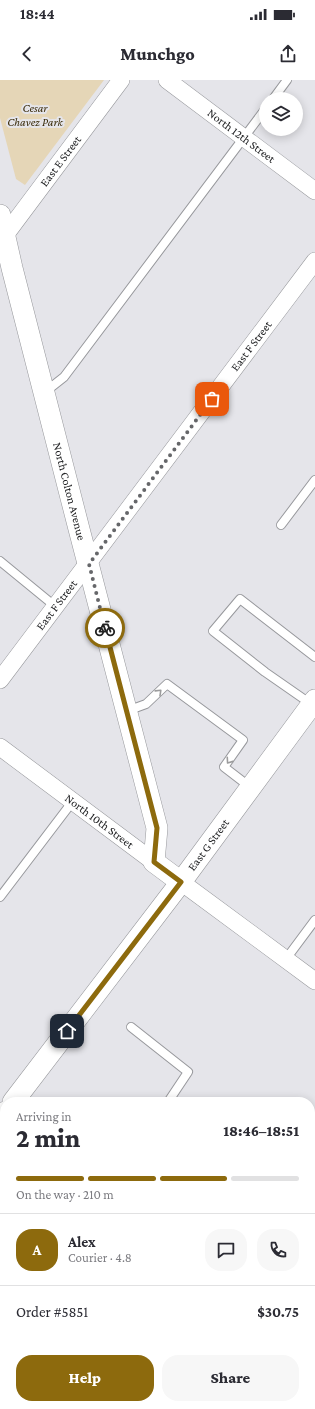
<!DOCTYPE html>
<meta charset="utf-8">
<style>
:root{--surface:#fff;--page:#f7f7f7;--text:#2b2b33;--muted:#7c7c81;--line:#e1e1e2;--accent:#8d6a0d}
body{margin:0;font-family:"Crimson Pro",serif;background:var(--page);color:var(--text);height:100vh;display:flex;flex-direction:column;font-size:15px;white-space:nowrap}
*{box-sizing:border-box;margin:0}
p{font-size:13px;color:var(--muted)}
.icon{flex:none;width:22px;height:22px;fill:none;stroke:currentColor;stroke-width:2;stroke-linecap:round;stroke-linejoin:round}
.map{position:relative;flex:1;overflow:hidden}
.details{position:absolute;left:0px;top:1017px;width:315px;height:312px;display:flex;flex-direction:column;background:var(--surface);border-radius:16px 16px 0 0;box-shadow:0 2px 10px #0003}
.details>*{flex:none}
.tools{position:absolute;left:259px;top:12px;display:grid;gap:8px}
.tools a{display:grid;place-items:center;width:44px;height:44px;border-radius:50%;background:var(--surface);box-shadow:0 2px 10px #0003;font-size:20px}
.pin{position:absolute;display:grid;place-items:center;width:34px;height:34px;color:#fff;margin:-17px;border-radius:8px;box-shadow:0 2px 6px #0006}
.courier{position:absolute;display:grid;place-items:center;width:40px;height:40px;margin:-20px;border:3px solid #8d6a0d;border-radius:50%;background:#fff;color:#222;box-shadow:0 1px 5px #0007}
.overview em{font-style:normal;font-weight:800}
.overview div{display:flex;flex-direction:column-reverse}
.overview{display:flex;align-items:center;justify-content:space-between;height:68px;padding:0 16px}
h1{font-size:26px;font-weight:800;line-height:30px}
.bar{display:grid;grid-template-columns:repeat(4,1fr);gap:6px 4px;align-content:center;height:48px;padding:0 16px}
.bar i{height:5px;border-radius:3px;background:var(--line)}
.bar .current{background:var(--accent)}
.bar p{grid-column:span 4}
.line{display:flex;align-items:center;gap:10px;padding:0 16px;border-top:1px solid var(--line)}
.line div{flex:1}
.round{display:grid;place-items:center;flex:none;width:42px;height:42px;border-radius:16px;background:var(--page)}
.action{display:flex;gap:8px;margin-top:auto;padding:8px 16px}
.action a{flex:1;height:46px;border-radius:16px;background:var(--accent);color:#fff;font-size:16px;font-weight:800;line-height:46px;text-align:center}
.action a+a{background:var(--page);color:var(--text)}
.status{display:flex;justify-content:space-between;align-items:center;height:28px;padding:0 20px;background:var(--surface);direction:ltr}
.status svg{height:11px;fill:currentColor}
header{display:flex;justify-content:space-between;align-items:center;height:52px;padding:0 16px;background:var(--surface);font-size:18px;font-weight:800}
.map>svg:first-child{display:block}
.built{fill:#d8dae6}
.green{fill:#e5d6b7}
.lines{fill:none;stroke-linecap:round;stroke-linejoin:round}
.service-casing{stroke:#97989c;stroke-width:10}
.minor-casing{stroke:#97989c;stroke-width:18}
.tertiary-casing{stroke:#97989c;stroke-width:22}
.service{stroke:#fff;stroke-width:8}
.minor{stroke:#fff;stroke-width:17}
.tertiary{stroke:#fff;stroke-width:21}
.oneway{stroke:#9c9c9d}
.done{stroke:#66676a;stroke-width:4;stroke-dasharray:0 7.2}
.route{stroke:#8d6a0d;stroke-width:5}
.labels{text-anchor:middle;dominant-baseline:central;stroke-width:4;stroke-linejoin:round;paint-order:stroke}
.park-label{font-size:12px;font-style:italic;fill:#3b2d0c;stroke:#e5e5ea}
.street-label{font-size:12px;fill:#222325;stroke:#e5e5ea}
</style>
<div class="status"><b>18:44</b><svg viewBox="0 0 49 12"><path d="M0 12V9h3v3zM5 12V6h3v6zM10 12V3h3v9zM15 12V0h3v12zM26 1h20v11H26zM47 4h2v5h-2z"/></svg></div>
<header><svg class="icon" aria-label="back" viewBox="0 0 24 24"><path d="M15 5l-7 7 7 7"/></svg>Munchgo<svg class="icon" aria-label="share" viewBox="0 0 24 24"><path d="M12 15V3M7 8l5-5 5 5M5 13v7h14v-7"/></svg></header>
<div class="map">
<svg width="315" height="1329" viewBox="0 0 315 1329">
<rect width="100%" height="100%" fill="#e5e5ea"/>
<g class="built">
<polygon points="315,1064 315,1264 310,1260 310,1071"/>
<polygon points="146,1324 305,1324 311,1329 142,1329"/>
</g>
<polygon class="green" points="0,0 104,0 25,105 16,99 0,38"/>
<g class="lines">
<g class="service-casing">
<g id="service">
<polyline points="273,19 287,0"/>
<polyline points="45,312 64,297 266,28"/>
<polyline points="281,445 315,400"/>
<polyline points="0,481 56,527"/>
<polyline points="311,624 265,592 213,551 240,519 315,577"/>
<polyline points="127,631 146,624 167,604 243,660 224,687 250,707"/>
<polyline points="0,817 73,721"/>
<polyline points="286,879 315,840"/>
<polyline points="131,947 188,992 168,1022"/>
<polyline points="310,1102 315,1096"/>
<polyline points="310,1217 315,1211"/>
<polyline points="0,1260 5,1253"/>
<polyline points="310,1278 315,1271"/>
<polyline points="148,1329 152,1324"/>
<polyline points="314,1329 315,1327"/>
</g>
</g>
<g class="minor-casing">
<g id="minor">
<path id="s1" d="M167 0 315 111"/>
<path id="s2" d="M0 162 121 0"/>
<path id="s3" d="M0 600 315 181"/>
<path id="s4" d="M0 667 154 782"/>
<polyline points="181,802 315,901"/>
<polyline points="310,1051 315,1045"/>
<polyline points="110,1329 114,1324"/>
</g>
</g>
<g class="tertiary-casing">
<g id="tertiary">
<path id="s5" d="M0 135 12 188 79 449 157 748 154 782 181 802"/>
<path id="s6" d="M13 1022 181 802 315 620"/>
<polyline points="0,1039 5,1032"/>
<polyline points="0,1063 5,1067"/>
<polyline points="310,1296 315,1299"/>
</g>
</g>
<use href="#service" class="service"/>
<use href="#minor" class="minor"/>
<use href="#tertiary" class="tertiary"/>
</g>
<defs><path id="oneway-chevron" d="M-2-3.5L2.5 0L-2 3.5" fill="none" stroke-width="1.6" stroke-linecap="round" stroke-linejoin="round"/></defs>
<g class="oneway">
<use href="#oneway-chevron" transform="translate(159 612) rotate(-44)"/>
<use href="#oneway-chevron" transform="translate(229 681) rotate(125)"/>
</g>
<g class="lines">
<polyline class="done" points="105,548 89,484 212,319"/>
<polyline class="route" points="67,951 181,802 154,782 157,748 105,548"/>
</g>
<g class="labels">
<g class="park-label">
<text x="35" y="28">Cesar<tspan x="35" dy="14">Chavez Park</tspan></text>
</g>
<g class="street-label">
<text stroke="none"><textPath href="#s1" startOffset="93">North 12th Street</textPath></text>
<text stroke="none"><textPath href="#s2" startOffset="101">East E Street</textPath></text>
<text stroke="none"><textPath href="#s3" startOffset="418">East F Street</textPath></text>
<text stroke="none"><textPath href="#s5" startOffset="285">North Colton Avenue</textPath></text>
<text stroke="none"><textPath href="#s3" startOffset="94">East F Street</textPath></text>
<text stroke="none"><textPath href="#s4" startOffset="124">North 10th Street</textPath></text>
<text stroke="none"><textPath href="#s6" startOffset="323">East G Street</textPath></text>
</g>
</g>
</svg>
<div class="tools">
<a><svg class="icon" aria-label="layers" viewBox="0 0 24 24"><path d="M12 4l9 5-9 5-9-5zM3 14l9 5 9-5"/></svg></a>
</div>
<div class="pin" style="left:212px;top:319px;background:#ea580c"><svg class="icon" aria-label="bag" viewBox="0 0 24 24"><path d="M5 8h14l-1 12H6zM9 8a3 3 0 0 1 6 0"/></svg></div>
<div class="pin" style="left:67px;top:951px;background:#1f2937"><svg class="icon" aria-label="home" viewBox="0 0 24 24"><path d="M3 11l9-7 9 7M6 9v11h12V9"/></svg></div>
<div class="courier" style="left:105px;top:548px"><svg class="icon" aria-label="bike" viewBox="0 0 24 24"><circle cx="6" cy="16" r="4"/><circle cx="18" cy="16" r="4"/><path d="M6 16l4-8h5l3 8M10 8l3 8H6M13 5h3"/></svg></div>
<section class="details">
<div class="overview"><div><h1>2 min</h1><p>Arriving in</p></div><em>18:46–18:51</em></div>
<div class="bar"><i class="current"></i><i class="current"></i><i class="current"></i><i></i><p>On the way · 210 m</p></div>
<div class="line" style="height:72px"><b class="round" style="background:var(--accent);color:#fff">A</b><div><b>Alex</b><p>Courier · 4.8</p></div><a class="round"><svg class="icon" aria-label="chat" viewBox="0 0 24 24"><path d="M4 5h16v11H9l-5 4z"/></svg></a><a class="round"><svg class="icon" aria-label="phone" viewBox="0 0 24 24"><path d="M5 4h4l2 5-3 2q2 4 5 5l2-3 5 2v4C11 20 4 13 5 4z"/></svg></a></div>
<div class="line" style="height:52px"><div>Order #5851</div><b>$30.75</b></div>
<div class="action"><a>Help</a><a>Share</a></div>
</section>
</div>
